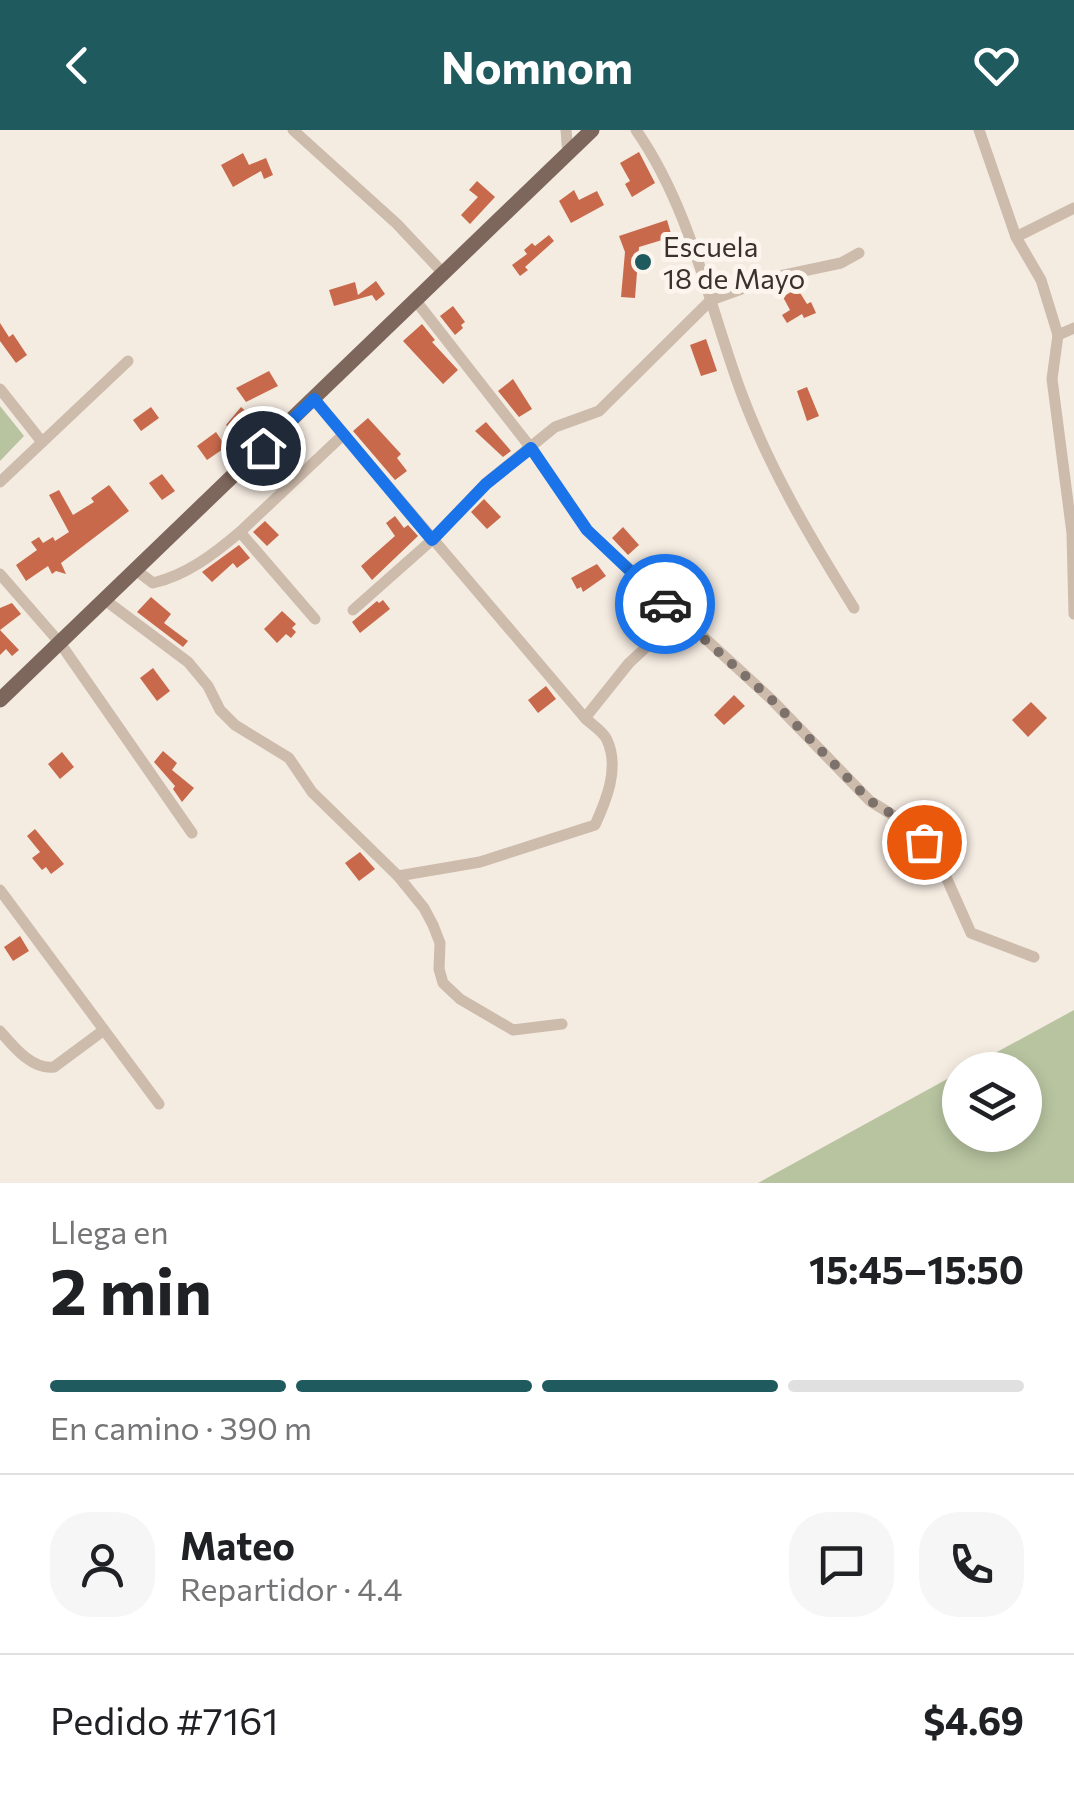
<!DOCTYPE html>
<html lang="es">
<meta charset="utf-8">
<style>
:root{--surface:#fff;--page:#f6f6f6;--text:#202124;--muted:#757577;--line:#e0e0e0;--accent:#1f5a5e}
body{margin:0;font-family:Commissioner,sans-serif;background:var(--page);color:var(--text);height:100vh;display:flex;flex-direction:column;font-size:38px;white-space:nowrap}
*{box-sizing:border-box;margin:0}
p{font-size:32px;color:var(--muted)}
.icon{flex:none;width:55px;height:55px;fill:none;stroke:currentColor;stroke-width:2;stroke-linecap:round;stroke-linejoin:round}
.map{position:relative;height:1053px;overflow:hidden}
.sheet{display:flex;flex-direction:column;background:var(--surface);flex:1}
.sheet>*{flex:none}
.buttons{position:absolute;left:942px;top:922px;display:grid;gap:20px}
.buttons a{display:grid;place-items:center;width:100px;height:100px;border-radius:50%;background:var(--surface);box-shadow:0 5px 15px #0003;font-size:50px}
.pin{position:absolute;display:grid;place-items:center;width:85px;height:85px;color:#fff;margin:-42px;border:5px solid #fff;border-radius:50%;box-shadow:0 2px 10px #0007}
.courier{position:absolute;display:grid;place-items:center;width:100px;height:100px;margin:-50px;border:8px solid #1a73e8;border-radius:50%;background:#fff;color:#222;box-shadow:0 2px 12px #0007}
.summary em{font-style:normal;font-weight:700}
.summary div{display:flex;flex-direction:column-reverse}
.summary{display:flex;align-items:center;justify-content:space-between;height:170px;padding:0 50px}
h1{font-size:65px;font-weight:700;line-height:75px}
.bar{display:grid;grid-template-columns:repeat(4,1fr);gap:15px 10px;align-content:center;height:120px;padding:0 50px}
.bar i{height:12px;border-radius:8px;background:var(--line)}
.bar .on{background:var(--accent)}
.bar p{grid-column:span 4}
.line{display:flex;align-items:center;gap:25px;padding:0 50px;border-top:2px solid var(--line)}
.line div{flex:1}
.round{display:grid;place-items:center;flex:none;width:105px;height:105px;border-radius:40px;background:var(--page)}
header{display:flex;justify-content:space-between;align-items:center;height:130px;padding:0 50px;background:var(--accent);color:#fff;font-size:45px;font-weight:700}
.map>svg:first-child{display:block}
.green{fill:#b8c4a0}
.building{fill:#c8694b}
.lines{fill:none;stroke-linecap:round;stroke-linejoin:round}
.minor{stroke:#cdbbac;stroke-width:11}
.major{stroke:#7d675c;stroke-width:15}
.done{stroke:#7c716b;stroke-width:10;stroke-dasharray:0 18}
.route{stroke:#1a73e8;stroke-width:12}
.poi-dot{fill:#1f5a5e;stroke:#fbf5ee;stroke-width:4}
.labels{text-anchor:middle;dominant-baseline:central;stroke-width:10;stroke-linejoin:round;paint-order:stroke}
.poi-label{font-size:28px;fill:#3b302b;stroke:#fbf5ee;text-anchor:start}
</style>
<header><svg class="icon" aria-label="back" viewBox="0 0 24 24"><path d="M15 5l-7 7 7 7"/></svg>Nomnom<svg class="icon" aria-label="heart" viewBox="0 0 24 24"><path d="M12 20l-8-8c-3-5 5-10 8-4 3-6 11-1 8 4z"/></svg></header>
<div class="map">
<svg width="1074" height="1053" viewBox="0 0 1074 1053">
<rect width="100%" height="100%" fill="#f4ebe1"/>
<g class="green">
<polygon points="0,276 24,306 0,331"/>
<polygon points="1074,880 1074,1053 758,1053 960,942 960,1005 1025,1005 1025,940 964,940"/>
</g>
<g class="building">
<polygon points="639,22 655,53 632,67 625,54 630,51 620,33"/>
<polygon points="243,23 249,35 266,28 273,45 264,49 261,41 233,57 221,35"/>
<polygon points="477,51 495,67 470,94 461,85 478,67 469,60"/>
<polygon points="574,60 579,70 597,61 604,75 571,93 559,71"/>
<polygon points="667,90 672,107 639,117 635,168 621,167 625,122 619,106"/>
<polygon points="549,105 554,111 525,137 528,140 520,146 512,135 527,124 524,120 532,113 535,116"/>
<polygon points="376,151 385,164 376,171 372,165 334,176 329,160 355,152 358,165"/>
<polygon points="797,158 807,174 811,172 816,183 804,188 802,184 787,193 782,185 790,180 783,167"/>
<polygon points="453,176 465,192 461,195 463,198 455,205 440,186"/>
<polygon points="0,193 9,207 13,204 27,225 16,233 0,211"/>
<polygon points="422,194 435,210 432,212 458,240 443,254 403,211"/>
<polygon points="706,209 717,241 701,246 690,215"/>
<polygon points="269,241 278,256 246,272 236,258"/>
<polygon points="513,249 532,279 519,287 498,261"/>
<polygon points="807,257 819,286 807,291 797,261"/>
<polygon points="151,277 159,288 141,301 133,290"/>
<polygon points="241,277 256,290 241,308 226,295"/>
<polygon points="368,288 401,324 397,328 407,341 395,350 353,301"/>
<polygon points="486,292 511,321 503,327 475,301"/>
<polygon points="216,302 226,317 207,330 197,316"/>
<polygon points="162,344 175,361 162,370 149,353"/>
<polygon points="109,355 129,381 61,433 66,444 56,441 52,444 48,436 26,451 16,435 37,420 31,412 39,407 43,413 53,407 55,411 69,402 49,365 59,360 73,385 94,372 91,368"/>
<polygon points="484,369 501,387 487,399 471,382"/>
<polygon points="395,386 404,398 408,395 418,406 372,450 361,436 395,406 386,393"/>
<polygon points="265,391 279,405 267,416 253,402"/>
<polygon points="623,397 639,415 628,425 612,408"/>
<polygon points="239,415 250,428 237,438 233,433 212,452 202,442"/>
<polygon points="597,434 606,446 583,462 581,457 577,459 571,448"/>
<polygon points="151,467 171,484 164,493 188,511 183,517 137,482"/>
<polygon points="383,470 390,479 360,503 352,492 377,471 379,473"/>
<polygon points="12,473 21,484 0,500 19,520 12,526 6,519 0,525 0,478"/>
<polygon points="282,481 296,494 292,498 296,502 291,508 286,504 277,513 264,499"/>
<polygon points="153,538 170,561 157,571 140,548"/>
<polygon points="546,556 556,569 538,583 528,570"/>
<polygon points="734,565 745,576 724,595 714,585"/>
<polygon points="1031,572 1047,588 1028,607 1012,590"/>
<polygon points="163,621 177,633 172,640 194,658 182,672 173,659 175,656 154,632"/>
<polygon points="62,622 74,637 60,649 48,634"/>
<polygon points="35,699 64,734 51,744 46,737 42,740 32,728 40,722 27,706"/>
<polygon points="360,722 375,739 359,751 345,733"/>
<polygon points="20,806 29,821 13,831 4,817"/>
</g>
<g class="lines">
<g class="minor">
<polyline points="293,0 397,94 443,143"/>
<polyline points="566,0 568,24"/>
<path d="M636 0C690 77 709 175 741 262 770 340 810 407 854 478"/>
<polyline points="979,0 1016,107 1041,150 1058,205 1052,249 1072,403 1074,484"/>
<polyline points="1016,107 1074,78"/>
<polyline points="416,171 531,318 587,400 771,569 870,671 909,695 938,729 971,803 1034,827"/>
<polyline points="1058,205 1074,198"/>
<polyline points="0,259 42,312"/>
<path d="M314 269 585 588C591 594 604 602 607 610 620 638 606 671 595 695L480 732 398 746"/>
<polyline points="0,352 128,231"/>
<polyline points="240,402 344,304"/>
<path d="M137 441 153 453C187 445 214 424 240 402L315 489"/>
<polyline points="0,444 60,513 192,703"/>
<polyline points="105,470 188,532 208,556 220,580 235,595 289,628 312,662 398,746 424,778 433,795 440,813 439,839 443,853 460,869 513,900 562,894"/>
<polyline points="353,480 432,410 486,353 555,297 599,281 711,170 775,147 841,133 859,123"/>
<polyline points="585,588 629,533 679,487"/>
<polyline points="0,760 159,974"/>
<path d="M0 901C14 917 32 940 54 937L104 900"/>
</g>
<polyline class="major" points="0,570 592,0"/>
</g>
<g class="lines">
<polyline class="done" points="665,474 771,569 870,671 909,694 924,712"/>
<polyline class="route" points="263,318 314,269 432,410 486,354 531,318 587,400 665,474"/>
</g>
<circle class="poi-dot" cx="643" cy="132" r="10"/>
<g class="labels">
<g class="poi-label">
<text x="663" y="116">Escuela<tspan x="663" dy="32">18 de Mayo</tspan></text>
</g>
</g>
</svg>
<div class="buttons">
<a><svg class="icon" aria-label="layers" viewBox="0 0 24 24"><path d="M12 4l9 5-9 5-9-5zM3 14l9 5 9-5"/></svg></a>
</div>
<div class="pin" style="left:924px;top:712px;background:#ea580c"><svg class="icon" aria-label="bag" viewBox="0 0 24 24"><path d="M5 8h14l-1 12H6zM9 8a3 3 0 0 1 6 0"/></svg></div>
<div class="pin" style="left:263px;top:318px;background:#1f2937"><svg class="icon" aria-label="home" viewBox="0 0 24 24"><path d="M3 11l9-7 9 7M6 9v11h12V9"/></svg></div>
<div class="courier" style="left:665px;top:474px"><svg class="icon" aria-label="car" viewBox="0 0 24 24"><path d="M5 17H2v-5l4-1 3-4h7l3 4 3 1v5h-3M9 17h6M6 11h13"/><circle cx="7" cy="17" r="2"/><circle cx="17" cy="17" r="2"/></svg></div>
</div>
<section class="sheet">
<div class="summary"><div><h1>2 min</h1><p>Llega en</p></div><em>15:45–15:50</em></div>
<div class="bar"><i class="on"></i><i class="on"></i><i class="on"></i><i></i><p>En camino · 390 m</p></div>
<div class="line" style="height:180px"><a class="round"><svg class="icon" aria-label="person" viewBox="0 0 24 24"><circle cx="12" cy="8" r="4"/><path d="M4 21q1-7 8-7t8 7"/></svg></a><div><b>Mateo</b><p>Repartidor · 4.4</p></div><a class="round"><svg class="icon" aria-label="chat" viewBox="0 0 24 24"><path d="M4 5h16v11H9l-5 4z"/></svg></a><a class="round"><svg class="icon" aria-label="phone" viewBox="0 0 24 24"><path d="M5 4h4l2 5-3 2q2 4 5 5l2-3 5 2v4C11 20 4 13 5 4z"/></svg></a></div>
<div class="line" style="height:130px"><div>Pedido #7161</div><b>$4.69</b></div>
</section>
